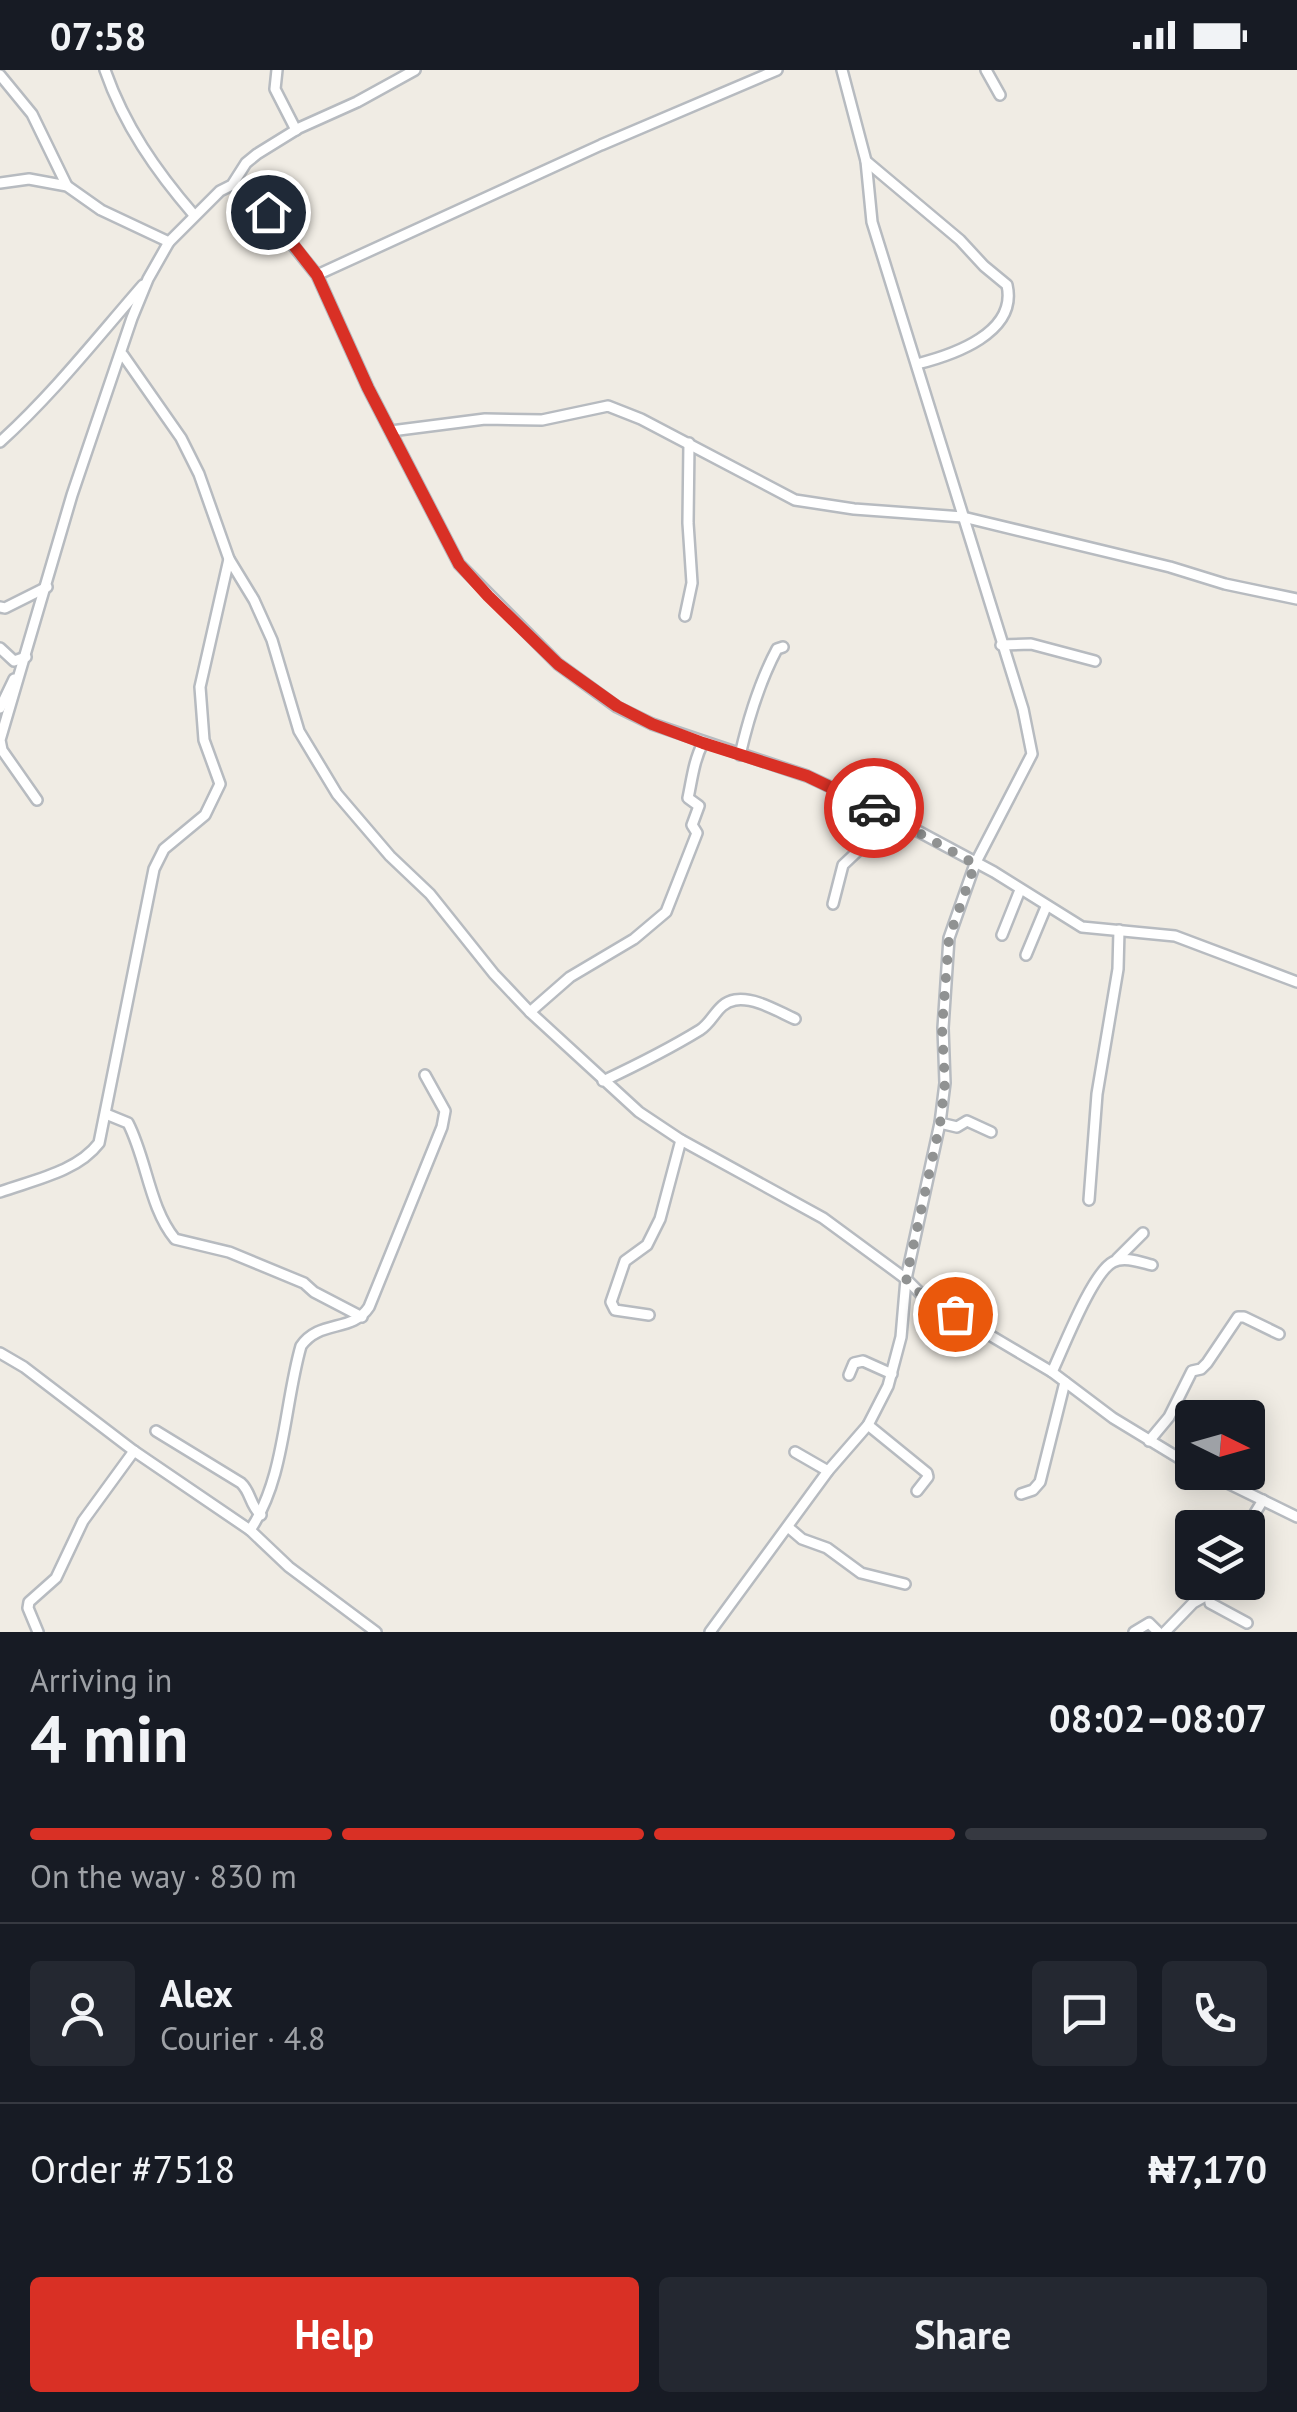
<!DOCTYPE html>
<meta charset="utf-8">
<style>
:root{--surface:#171b24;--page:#242831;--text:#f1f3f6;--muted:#9ea1a6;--line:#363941;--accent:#d93025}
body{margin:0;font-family:"PT Sans",sans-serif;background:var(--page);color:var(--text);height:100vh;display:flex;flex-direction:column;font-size:38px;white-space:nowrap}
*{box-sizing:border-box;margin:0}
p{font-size:32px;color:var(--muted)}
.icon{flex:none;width:55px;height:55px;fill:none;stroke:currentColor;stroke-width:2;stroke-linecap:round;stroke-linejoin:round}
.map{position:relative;height:1562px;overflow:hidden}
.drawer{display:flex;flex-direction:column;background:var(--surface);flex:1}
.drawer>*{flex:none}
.needle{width:65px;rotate:95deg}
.buttons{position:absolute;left:1175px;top:1330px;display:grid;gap:20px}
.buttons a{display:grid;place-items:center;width:90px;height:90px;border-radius:10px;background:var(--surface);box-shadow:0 5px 25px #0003;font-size:50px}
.pin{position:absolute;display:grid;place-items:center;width:85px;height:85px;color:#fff;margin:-42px;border:5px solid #fff;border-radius:50%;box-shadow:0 2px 10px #0007}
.courier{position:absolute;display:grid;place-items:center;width:100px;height:100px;margin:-50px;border:8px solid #d93025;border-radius:50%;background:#fff;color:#222;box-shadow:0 2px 12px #0007}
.summary em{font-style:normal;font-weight:700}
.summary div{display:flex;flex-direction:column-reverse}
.summary{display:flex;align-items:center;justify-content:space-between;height:170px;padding:0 30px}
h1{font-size:65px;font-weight:700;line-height:75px}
.bar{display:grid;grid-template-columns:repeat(4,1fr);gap:15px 10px;align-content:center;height:120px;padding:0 30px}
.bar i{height:12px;border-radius:8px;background:var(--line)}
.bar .active{background:var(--accent)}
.bar p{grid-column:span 4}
.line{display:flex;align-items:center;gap:25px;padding:0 30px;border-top:2px solid var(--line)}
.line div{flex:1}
.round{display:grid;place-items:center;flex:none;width:105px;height:105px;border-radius:10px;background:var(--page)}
.button{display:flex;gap:20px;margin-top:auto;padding:20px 30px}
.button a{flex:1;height:115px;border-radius:10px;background:var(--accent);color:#fff;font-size:40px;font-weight:700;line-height:115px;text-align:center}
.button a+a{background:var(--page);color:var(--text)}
.status{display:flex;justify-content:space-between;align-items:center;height:70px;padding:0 50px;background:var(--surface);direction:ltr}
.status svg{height:28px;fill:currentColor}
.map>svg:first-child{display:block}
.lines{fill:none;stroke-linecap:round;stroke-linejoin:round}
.minor-casing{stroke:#b7bbc0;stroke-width:14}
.minor{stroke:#fff;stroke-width:9}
.done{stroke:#909292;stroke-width:10;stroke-dasharray:0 18}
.route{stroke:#d93025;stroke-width:12}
</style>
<div class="status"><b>07:58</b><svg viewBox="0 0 49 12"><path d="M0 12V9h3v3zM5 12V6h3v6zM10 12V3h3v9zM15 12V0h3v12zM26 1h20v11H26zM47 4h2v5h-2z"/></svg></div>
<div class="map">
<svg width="1297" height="1562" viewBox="0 0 1297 1562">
<rect width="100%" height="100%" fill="#f0ece4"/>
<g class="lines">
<g class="minor-casing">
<g id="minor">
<path d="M105 0C124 55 156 101 194 145"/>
<polyline points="277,0 275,19 296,60"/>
<polyline points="986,0 1000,25"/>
<polyline points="0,5 32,44 67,116"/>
<path d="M866 91 960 170 984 196 1007 215C1018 263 953 285 917 294"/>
<polyline points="0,113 29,109 67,116 101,140 169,172"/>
<polyline points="232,115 243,117 253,126 317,205 368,318 459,494 558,594 617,637 652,654 807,706 871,736 994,802 1082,857 1175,866 1297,912"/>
<polyline points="317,205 601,75 777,0"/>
<polyline points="123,285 181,368 199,404 229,489 254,530 272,570 299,661 337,724 390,786 430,824 494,904 530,942 639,1042 681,1070 823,1148 906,1209 922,1225 1052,1302 1113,1348 1192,1396"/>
<polyline points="391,361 485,349 542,350 608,336 641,349 795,430 854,439 963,447 1170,497 1225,514 1297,529"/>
<path d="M0 372C53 324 96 269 143 215"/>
<polyline points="0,537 5,538 47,517"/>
<polyline points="685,546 692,513 688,453 689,373"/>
<polyline points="1001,575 1031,574 1095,591"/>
<polyline points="0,578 14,591 26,587"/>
<polyline points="0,638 14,609"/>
<path d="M740 685C748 650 760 611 777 579L783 577"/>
<polyline points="37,730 2,680 0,670 72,425 132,248 148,209 169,172 220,121 232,115 246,93 257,84 299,58 357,32 415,0"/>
<polyline points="833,834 843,795 861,778 871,736"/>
<polyline points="1002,865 1020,820"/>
<polyline points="1026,885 1046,837"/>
<path d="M530 942 570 907 634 869 666 842 697 763 692 755 699 736 688 728C692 709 694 690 703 673"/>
<path d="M603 1011C637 995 669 979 700 960 714 951 717 933 735 930 755 927 777 941 795 949"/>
<path d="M106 1044 128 1053C147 1090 149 1137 175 1169L229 1182 304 1213 314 1222 362 1247"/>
<polyline points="940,1053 957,1057 967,1051 991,1062"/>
<path d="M0 1122C33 1110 77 1102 99 1073L154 799 164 779 205 745 220 714 204 670 200 617 229 489"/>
<polyline points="1089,1130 1097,1024 1118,899 1119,860"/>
<polyline points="1117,1189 1143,1163"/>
<polyline points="649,1245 615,1240 611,1232 625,1191 647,1175 660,1149 681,1070"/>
<polyline points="0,1283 24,1297 134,1381 250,1460 289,1497 376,1562"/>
<path d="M1052 1302C1063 1279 1092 1203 1113 1192 1124 1186 1140 1192 1152 1195"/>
<polyline points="849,1305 854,1293 863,1291 892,1304"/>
<polyline points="868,1355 927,1403 928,1407 917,1421"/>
<path d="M156 1361 241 1413C251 1422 250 1436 261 1445"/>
<polyline points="1149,1371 1169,1347 1192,1301 1201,1299 1207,1293 1238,1247 1244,1247 1279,1264"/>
<polyline points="795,1382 828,1401"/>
<polyline points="1205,1402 1297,1447"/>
<polyline points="1021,1424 1033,1420 1040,1412 1065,1312"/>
<polyline points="788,1457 802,1469 827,1478 861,1503 905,1514"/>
<polyline points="1246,1458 1263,1430"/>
<path d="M250 1460C285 1409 284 1335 301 1276 320 1249 352 1263 369 1237L442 1057 445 1041 425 1005"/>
<polyline points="1215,1512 1209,1524 1210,1533 1247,1553"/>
<polyline points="38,1562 28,1538 29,1532 56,1508 83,1451 134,1381"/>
<polyline points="710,1562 828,1401 868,1355 888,1316 901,1267 906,1209 940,1053 945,1013 943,958 949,868 975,794 1032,684 1023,639 872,152 866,91 842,0"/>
<polyline points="1134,1562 1149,1553 1158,1562"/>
<polyline points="1165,1562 1193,1533 1209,1524"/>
</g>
</g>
<use href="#minor" class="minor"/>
</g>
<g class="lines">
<polyline class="done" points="874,738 975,794 949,868 942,958 945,1013 940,1054 906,1209 922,1225 955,1244"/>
<polyline class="route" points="268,142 317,205 368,318 459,494 488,526 558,594 617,636 652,654 703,673 807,706 874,738"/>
</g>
</svg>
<div class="buttons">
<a><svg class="needle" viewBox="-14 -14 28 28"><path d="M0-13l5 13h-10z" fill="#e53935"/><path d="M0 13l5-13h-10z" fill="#9ea1a6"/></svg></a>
<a><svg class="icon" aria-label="layers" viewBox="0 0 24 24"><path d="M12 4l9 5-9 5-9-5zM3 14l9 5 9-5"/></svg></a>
</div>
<div class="pin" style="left:955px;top:1244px;background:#ea580c"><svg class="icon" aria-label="bag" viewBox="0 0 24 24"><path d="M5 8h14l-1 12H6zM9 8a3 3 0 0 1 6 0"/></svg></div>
<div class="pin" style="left:268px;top:142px;background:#1f2937"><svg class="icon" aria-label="home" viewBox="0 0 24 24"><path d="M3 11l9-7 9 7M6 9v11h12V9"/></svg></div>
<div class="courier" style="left:874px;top:738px"><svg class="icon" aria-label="car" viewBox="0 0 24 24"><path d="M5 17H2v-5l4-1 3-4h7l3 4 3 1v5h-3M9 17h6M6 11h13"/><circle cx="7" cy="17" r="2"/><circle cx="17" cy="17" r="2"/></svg></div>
</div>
<section class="drawer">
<div class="summary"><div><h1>4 min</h1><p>Arriving in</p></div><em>08:02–08:07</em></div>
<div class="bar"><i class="active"></i><i class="active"></i><i class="active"></i><i></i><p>On the way · 830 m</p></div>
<div class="line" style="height:180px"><a class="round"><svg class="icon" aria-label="person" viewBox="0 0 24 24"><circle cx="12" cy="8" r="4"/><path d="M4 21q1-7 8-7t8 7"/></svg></a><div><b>Alex</b><p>Courier · 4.8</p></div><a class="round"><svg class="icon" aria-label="chat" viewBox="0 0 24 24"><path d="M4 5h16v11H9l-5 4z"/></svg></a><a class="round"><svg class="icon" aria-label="phone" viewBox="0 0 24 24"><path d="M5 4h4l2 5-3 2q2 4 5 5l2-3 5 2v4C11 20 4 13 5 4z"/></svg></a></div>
<div class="line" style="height:130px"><div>Order #7518</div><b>₦7,170</b></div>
<div class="button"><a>Help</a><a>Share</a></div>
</section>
